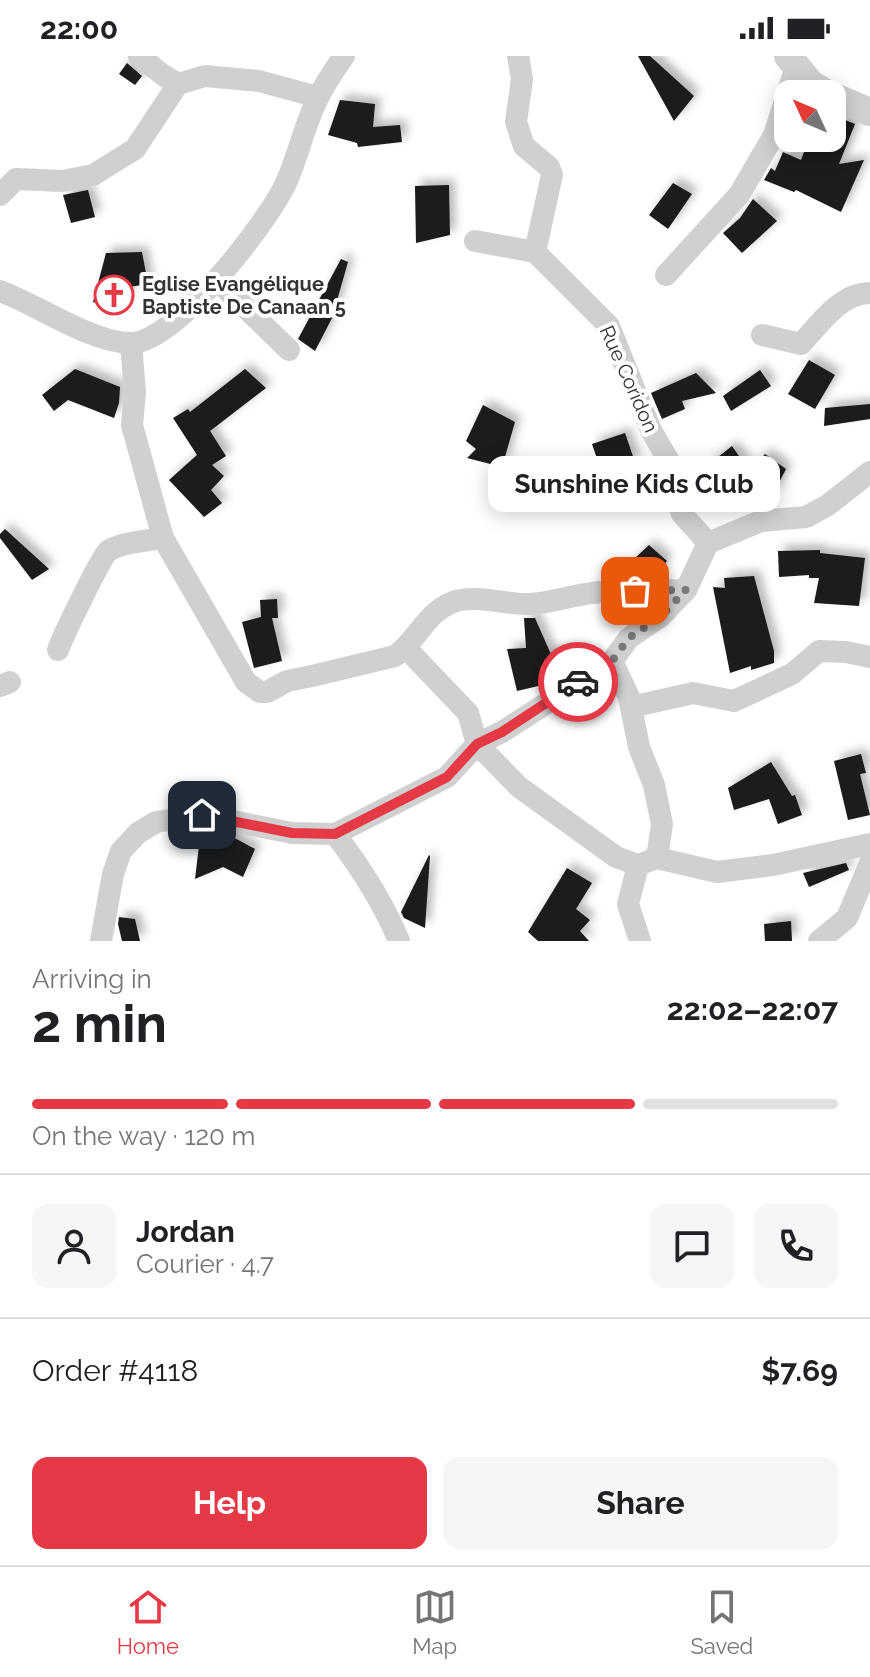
<!DOCTYPE html>
<meta charset="utf-8">
<style>
:root{--surface:#fff;--page:#f6f6f6;--text:#202124;--muted:#757577;--line:#e0e0e0;--accent:#e63946}
body{margin:0;font-family:Raleway,sans-serif;background:var(--page);color:var(--text);height:100vh;display:flex;flex-direction:column;font-size:30px;white-space:nowrap}
*{box-sizing:border-box;margin:0}
p{font-size:26px;color:var(--muted)}
.icon{flex:none;width:44px;height:44px;fill:none;stroke:currentColor;stroke-width:2;stroke-linecap:round;stroke-linejoin:round}
.map{position:relative;height:885px;overflow:hidden}
.drawer{display:flex;flex-direction:column;background:var(--surface);flex:1}
.drawer>*{flex:none}
.needle{width:52px;rotate:314deg}
.fabs{position:absolute;left:774px;top:24px;display:grid;gap:16px}
.fabs a{display:grid;place-items:center;width:72px;height:72px;border-radius:16px;background:var(--surface);box-shadow:0 4px 20px #0003;font-size:40px}
.pin{position:absolute;display:grid;place-items:center;width:68px;height:68px;color:#fff;margin:-34px;border-radius:16px;box-shadow:0 4px 12px #0006}
.courier{position:absolute;display:grid;place-items:center;width:80px;height:80px;margin:-40px;border:6px solid #e63946;border-radius:50%;background:#fff;color:#222;box-shadow:0 2px 10px #0007}
.bubble{position:absolute;height:56px;border-radius:16px;background:var(--surface);box-shadow:0 4px 20px #0003;font-size:26px;font-weight:700;line-height:56px;text-align:center}
.headline em{font-style:normal;font-weight:700}
.headline div{display:flex;flex-direction:column-reverse}
.headline{display:flex;align-items:center;justify-content:space-between;height:136px;padding:0 32px}
h1{font-size:52px;font-weight:700;line-height:60px}
.bar{display:grid;grid-template-columns:repeat(4,1fr);gap:12px 8px;align-content:center;height:96px;padding:0 32px}
.bar i{height:10px;border-radius:6px;background:var(--line)}
.bar .on{background:var(--accent)}
.bar p{grid-column:span 4}
.line{display:flex;align-items:center;gap:20px;padding:0 32px;border-top:2px solid var(--line)}
.line div{flex:1}
.round{display:grid;place-items:center;flex:none;width:84px;height:84px;border-radius:16px;background:var(--page)}
.action{display:flex;gap:16px;margin-top:auto;padding:16px 32px}
.action a{flex:1;height:92px;border-radius:16px;background:var(--accent);color:#fff;font-size:32px;font-weight:700;line-height:92px;text-align:center}
.action a+a{background:var(--page);color:var(--text)}
.status{display:flex;justify-content:space-between;align-items:center;height:56px;padding:0 40px;background:var(--surface);direction:ltr}
.status svg{height:22px;fill:currentColor}
.tabs{display:flex;justify-content:space-around;align-items:center;height:112px;border-top:2px solid var(--line);background:var(--surface);font-size:22px;color:var(--muted)}
.tabs a{display:grid;justify-items:center;gap:4px}
.tabs .on{color:var(--accent)}
.map>svg:first-child{display:block}
.building{fill:#1a1a1a;filter:url(#shadow)}
.lines{fill:none;stroke-linecap:round;stroke-linejoin:round}
.minor{stroke:#d0d0d0;stroke-width:22}
.tertiary{stroke:#d0d0d0;stroke-width:28}
.done{stroke:#7a7a7a;stroke-width:8;stroke-dasharray:0 14.4}
.route{stroke:#e63946;stroke-width:10}
.labels{text-anchor:middle;dominant-baseline:central;stroke-width:8;stroke-linejoin:round;paint-order:stroke}
.poi-label{font-size:20px;font-weight:bold;fill:#333;stroke:#fff;text-anchor:start}
.street-label{font-size:20px;fill:#333;stroke:#fff}
</style>
<div class="status"><b>22:00</b><svg viewBox="0 0 49 12"><path d="M0 12V9h3v3zM5 12V6h3v6zM10 12V3h3v9zM15 12V0h3v12zM26 1h20v11H26zM47 4h2v5h-2z"/></svg></div>
<div class="map">
<svg width="870" height="885" viewBox="0 0 870 885">
<defs>
<filter id="shadow"><feDropShadow dx="6" dy="-6" stdDeviation="4" flood-color="#0004"/></filter>
</defs>
<rect width="100%" height="100%" fill="#fff"/>
<g class="building">
<polygon points="638,0 650,0 694,40 674,65"/>
<polygon points="127,7 142,20 135,29 119,18"/>
<polygon points="340,44 375,48 373,71 400,69 402,86 358,91 357,87 328,79"/>
<polygon points="840,62 855,68 839,108 864,104 841,156 796,134 794,136 764,124 771,112 775,115 783,96 801,104 807,88 825,95"/>
<polygon points="673,127 692,138 668,173 649,159"/>
<polygon points="449,129 450,179 416,187 415,130"/>
<polygon points="88,134 95,161 71,167 63,139"/>
<polygon points="753,143 777,165 742,197 723,177 740,162"/>
<polygon points="142,196 148,228 129,231 123,254 93,246 106,197"/>
<polygon points="341,203 348,206 332,262 315,295 298,283"/>
<polygon points="809,304 835,319 815,353 788,338"/>
<polygon points="75,313 120,331 119,347 114,362 68,344 54,355 42,339"/>
<polygon points="245,313 266,332 210,375 226,400 212,409 224,420 211,434 222,447 204,461 169,424 197,399 173,362 188,353 190,356"/>
<polygon points="760,314 771,330 731,355 723,340"/>
<polygon points="696,317 716,337 682,345 685,353 662,363 651,337"/>
<polygon points="870,348 870,363 824,370 825,352"/>
<polygon points="483,349 515,366 502,411 467,402 476,393 466,385"/>
<polygon points="625,377 635,406 602,417 592,388"/>
<polygon points="732,390 750,416 765,398 786,413 773,438 760,431 742,450 708,409"/>
<polygon points="5,473 49,513 32,524 0,482 0,478"/>
<polygon points="649,489 667,505 655,520 633,520 634,503"/>
<polygon points="820,494 820,497 865,502 859,550 814,547 819,522 809,522 809,519 779,521 778,495"/>
<polygon points="754,520 774,595 774,607 751,614 751,610 730,617 713,531 725,532 724,522"/>
<polygon points="277,543 278,562 272,562 282,605 254,612 242,566 261,561 260,544"/>
<polygon points="524,562 535,562 561,621 551,627 517,635 507,593 526,592"/>
<polygon points="861,698 866,717 860,718 870,759 848,764 834,705"/>
<polygon points="771,706 792,740 795,739 802,759 778,768 769,743 734,754 728,732"/>
<polygon points="201,773 229,779 255,793 243,821 223,811 195,823"/>
<polygon points="429,799 430,800 425,872 404,862 401,856"/>
<polygon points="846,807 849,814 809,831 803,817"/>
<polygon points="567,812 592,827 576,853 590,864 580,875 589,885 538,885 528,876"/>
<polygon points="119,861 135,863 140,885 122,885 118,868"/>
<polygon points="791,865 792,885 765,885 764,868"/>
</g>
<g class="lines">
<g class="minor">
<polyline points="139,0 163,19 178,28"/>
<polyline points="518,0 522,23 516,66 524,90 549,111 552,119 535,196"/>
<polyline points="0,139 16,123 62,125 93,119 135,93 178,28 205,20 259,25 318,41"/>
<polyline points="475,185 535,196 609,270 651,374 671,409 673,433 682,458 708,487 761,465 806,461 828,449 870,416"/>
<polyline points="666,219 739,139 774,79 796,11"/>
<polyline points="217,224 289,294"/>
<path d="M0 235C38 249 92 287 131 287 175 287 263 171 283 133 298 104 303 71 318 42 325 27 335 13 344 0"/>
<path d="M762 279 801 288C820 268 840 237 870 237"/>
<path d="M131 287 135 336 132 369 163 482 246 626 260 636H267L287 625 312 620 395 600C418 584 425 557 453 546 475 538 504 548 526 548 549 548 571 539 593 537 623 533 655 535 686 534"/>
<polyline points="406,592 468,657 477,688 502,676 612,605 629,582 660,561 686,534 708,487"/>
<path d="M58 594C62 582 102 499 108 495 123 486 145 485 163 482"/>
<polyline points="612,605 629,641 639,691 654,729 662,768 657,802"/>
<polyline points="0,630 10,626"/>
<polyline points="631,651 693,637 734,645 792,618 819,595 846,596 870,601"/>
<path d="M335 778C361 812 383 846 399 885"/>
<polyline points="638,809 628,848 640,885"/>
<polyline points="101,885 113,818 121,795 138,777 156,766 202,759 292,777 335,778 447,721 477,688 519,731 616,801 638,809 657,802 717,816 773,809 870,788"/>
<polyline points="819,885 847,862 870,807"/>
</g>
<g class="tertiary">
<polyline points="788,0 811,28 828,38"/>
<polyline points="832,40 870,56"/>
</g>
</g>
<g class="lines">
<polyline class="done" points="578,626 612,605 629,582 660,561 686,534 635,535"/>
<polyline class="route" points="202,759 292,777 335,778 447,721 477,688 502,676 578,626"/>
</g>
<defs>
<g id="church-ring" transform="scale(2)"><circle r="9.5" fill="#fff" stroke="#e63946" stroke-width="1.5"/><path d="M-1.2-6h2.4v3.5h3.3v2.4h-3.3V6h-2.4V-.1h-3.3v-2.4h3.3Z" fill="#e63946"/></g>
</defs>
<g fill-rule="evenodd">
<use href="#church-ring" x="114" y="239"/>
</g>
<g class="labels">
<g class="poi-label">
<text x="142" y="228">Eglise Evangélique<tspan x="142" dy="23">Baptiste De Canaan 5</tspan></text>
</g>
<g class="street-label">
<text transform="translate(629 323) rotate(66)">Rue Coridon</text>
</g>
</g>
</svg>
<div class="fabs">
<a><svg class="needle" viewBox="-14 -14 28 28"><path d="M0-13l5 13h-10z" fill="#e53935"/><path d="M0 13l5-13h-10z" fill="#757577"/></svg></a>
</div>
<div class="pin" style="left:635px;top:535px;background:#ea580c"><svg class="icon" aria-label="bag" viewBox="0 0 24 24"><path d="M5 8h14l-1 12H6zM9 8a3 3 0 0 1 6 0"/></svg></div>
<div class="pin" style="left:202px;top:759px;background:#1f2937"><svg class="icon" aria-label="home" viewBox="0 0 24 24"><path d="M3 11l9-7 9 7M6 9v11h12V9"/></svg></div>
<div class="courier" style="left:578px;top:626px"><svg class="icon" aria-label="car" viewBox="0 0 24 24"><path d="M5 17H2v-5l4-1 3-4h7l3 4 3 1v5h-3M9 17h6M6 11h13"/><circle cx="7" cy="17" r="2"/><circle cx="17" cy="17" r="2"/></svg></div>
<div class="bubble" style="left:488px;top:400px;width:292px">Sunshine Kids Club</div>
</div>
<section class="drawer">
<div class="headline"><div><h1>2 min</h1><p>Arriving in</p></div><em>22:02–22:07</em></div>
<div class="bar"><i class="on"></i><i class="on"></i><i class="on"></i><i></i><p>On the way · 120 m</p></div>
<div class="line" style="height:144px"><a class="round"><svg class="icon" aria-label="person" viewBox="0 0 24 24"><circle cx="12" cy="8" r="4"/><path d="M4 21q1-7 8-7t8 7"/></svg></a><div><b>Jordan</b><p>Courier · 4.7</p></div><a class="round"><svg class="icon" aria-label="chat" viewBox="0 0 24 24"><path d="M4 5h16v11H9l-5 4z"/></svg></a><a class="round"><svg class="icon" aria-label="phone" viewBox="0 0 24 24"><path d="M5 4h4l2 5-3 2q2 4 5 5l2-3 5 2v4C11 20 4 13 5 4z"/></svg></a></div>
<div class="line" style="height:104px"><div>Order #4118</div><b>$7.69</b></div>
<div class="action"><a>Help</a><a>Share</a></div>
</section>
<nav class="tabs">
<a class="on"><svg class="icon" aria-label="home" viewBox="0 0 24 24"><path d="M3 11l9-7 9 7M6 9v11h12V9"/></svg>Home</a>
<a><svg class="icon" aria-label="map" viewBox="0 0 24 24"><path d="M3 6l6-2 6 2 6-2v14l-6 2-6-2-6 2zM9 4v14M15 6v14"/></svg>Map</a>
<a><svg class="icon" aria-label="saved" viewBox="0 0 24 24"><path d="M7 4h10v16l-5-4-5 4z"/></svg>Saved</a>
</nav>
